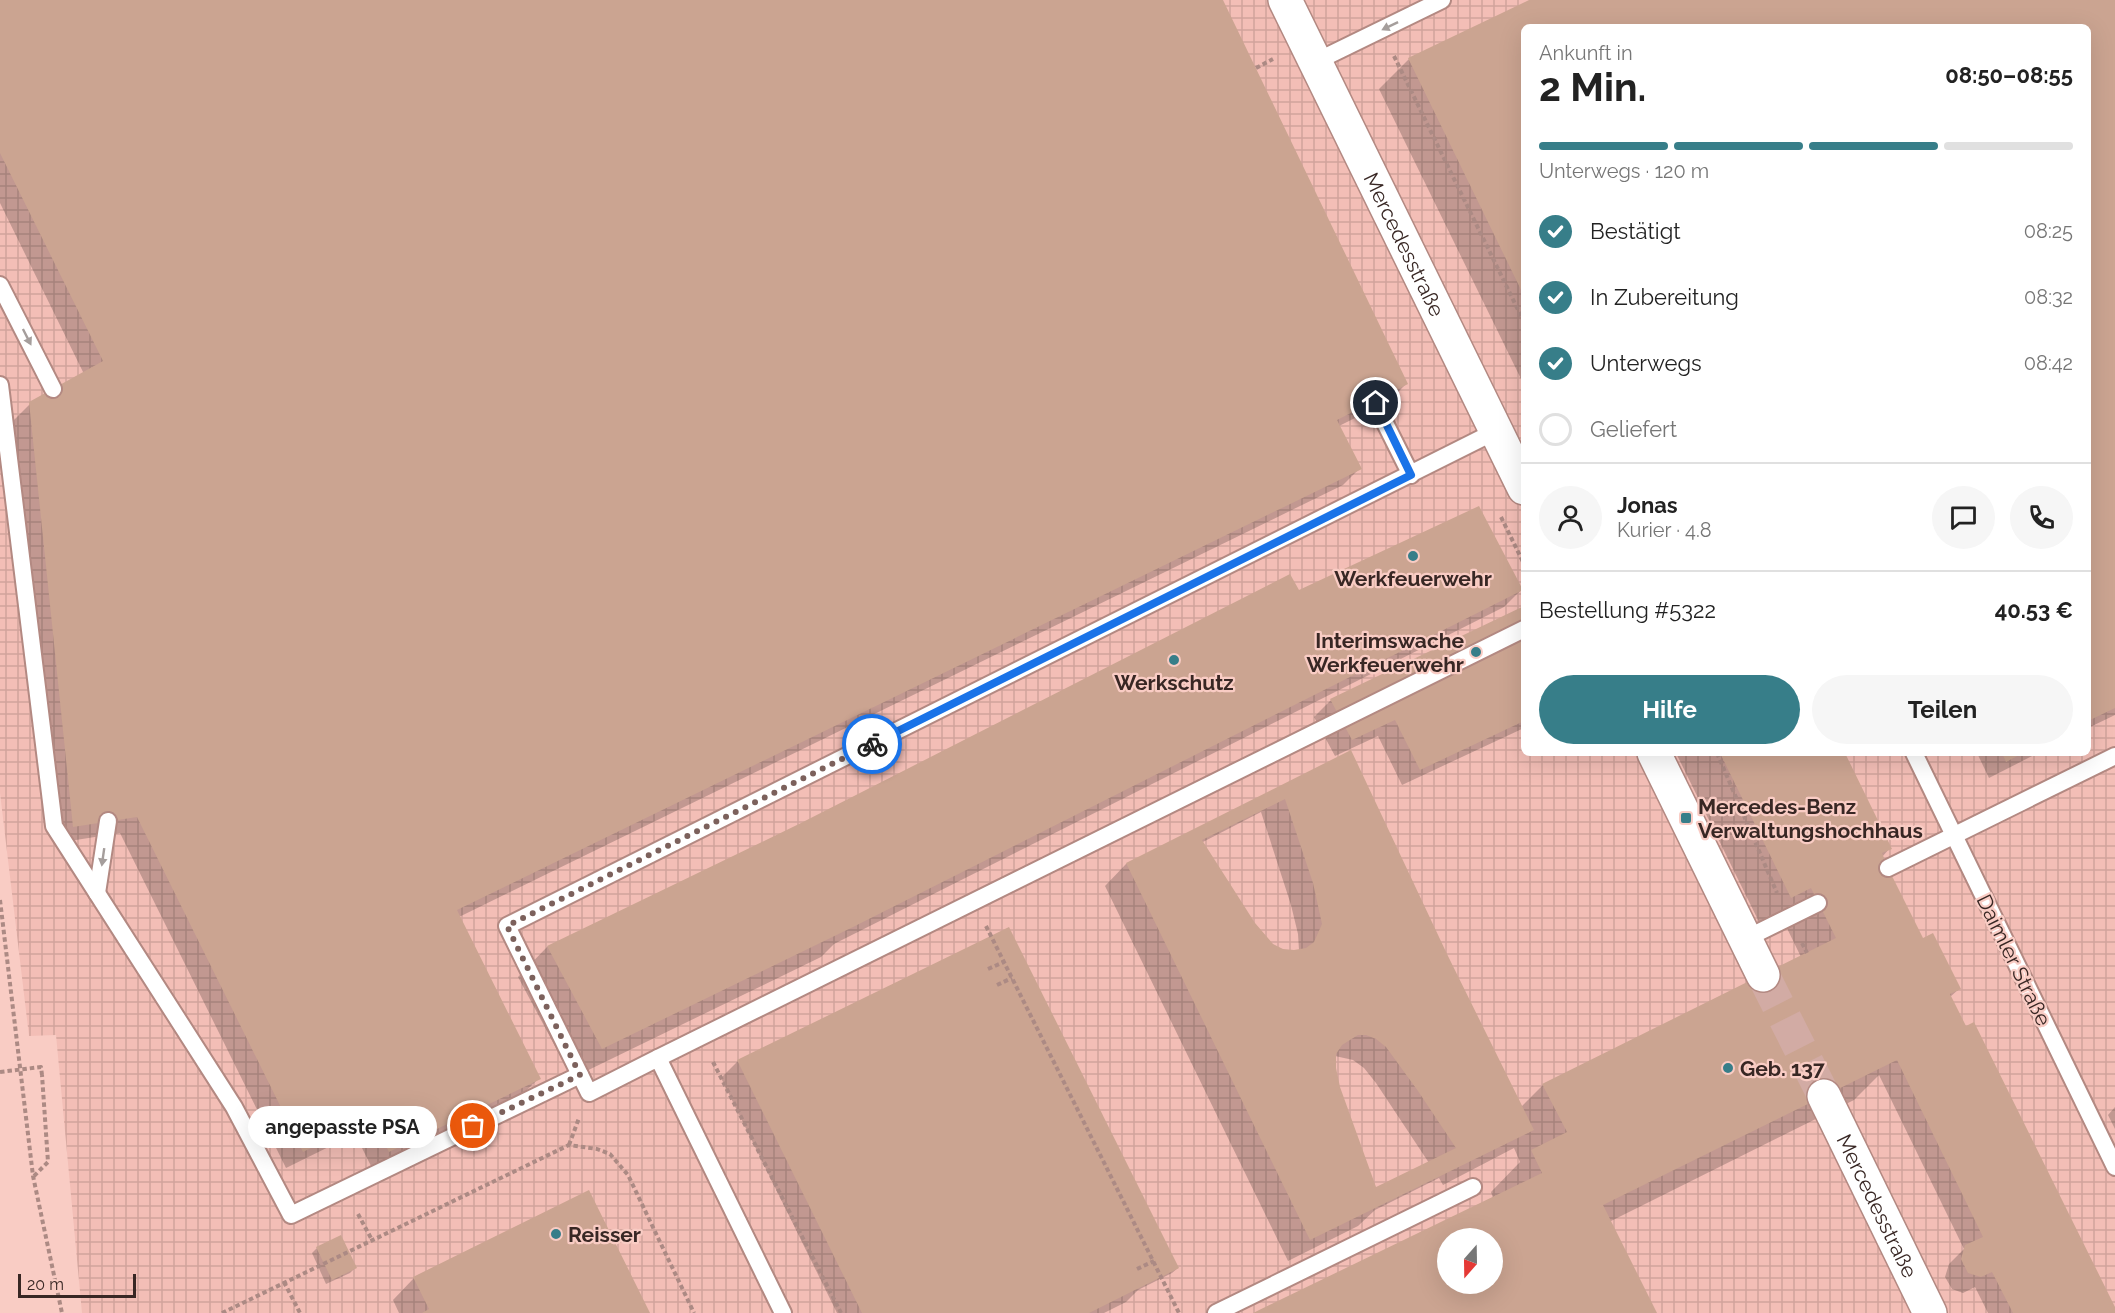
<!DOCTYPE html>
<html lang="de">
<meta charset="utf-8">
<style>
:root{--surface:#fff;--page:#f6f6f6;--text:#222;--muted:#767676;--line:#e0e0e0;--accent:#377e89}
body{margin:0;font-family:Raleway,sans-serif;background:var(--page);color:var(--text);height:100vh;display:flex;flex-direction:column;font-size:22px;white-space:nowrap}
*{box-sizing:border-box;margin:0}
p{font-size:20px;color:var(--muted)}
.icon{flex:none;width:33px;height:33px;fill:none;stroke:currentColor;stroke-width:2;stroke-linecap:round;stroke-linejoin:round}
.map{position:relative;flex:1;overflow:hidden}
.side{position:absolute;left:1521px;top:24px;width:570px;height:732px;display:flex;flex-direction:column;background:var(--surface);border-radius:9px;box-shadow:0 6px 24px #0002}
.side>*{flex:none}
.needle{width:39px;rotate:200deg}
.tools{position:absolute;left:1437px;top:1228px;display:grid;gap:12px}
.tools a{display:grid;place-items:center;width:66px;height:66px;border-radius:50%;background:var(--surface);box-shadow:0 6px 24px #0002;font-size:30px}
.scale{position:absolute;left:18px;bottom:15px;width:118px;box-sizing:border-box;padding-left:6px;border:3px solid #382724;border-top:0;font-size:16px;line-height:21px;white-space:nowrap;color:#382724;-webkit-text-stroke:4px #f9ccc4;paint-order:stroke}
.pin{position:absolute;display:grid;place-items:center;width:51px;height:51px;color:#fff;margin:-26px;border:3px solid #fff;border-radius:50%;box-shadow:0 2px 6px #0007}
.courier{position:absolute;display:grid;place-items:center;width:60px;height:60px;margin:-30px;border:4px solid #1a73e8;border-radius:50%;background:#fff;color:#222;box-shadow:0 2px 8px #0007}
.bubble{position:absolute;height:42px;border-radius:21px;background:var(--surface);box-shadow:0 6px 24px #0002;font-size:20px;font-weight:700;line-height:42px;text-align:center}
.summary em{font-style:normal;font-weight:700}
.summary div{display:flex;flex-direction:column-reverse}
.summary{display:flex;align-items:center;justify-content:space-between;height:102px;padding:0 18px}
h1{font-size:39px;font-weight:700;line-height:45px}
.bar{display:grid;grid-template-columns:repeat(4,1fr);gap:9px 6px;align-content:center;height:72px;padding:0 18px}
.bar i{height:8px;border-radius:4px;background:var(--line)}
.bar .on{background:var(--accent)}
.bar p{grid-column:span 4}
.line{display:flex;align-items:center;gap:15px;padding:0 18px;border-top:2px solid var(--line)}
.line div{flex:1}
.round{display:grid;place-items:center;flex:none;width:63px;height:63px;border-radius:32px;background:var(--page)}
ol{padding:0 18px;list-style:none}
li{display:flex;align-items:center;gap:18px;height:66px}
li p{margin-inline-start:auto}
li .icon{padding:6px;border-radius:50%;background:var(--accent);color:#fff;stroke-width:4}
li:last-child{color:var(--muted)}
li i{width:33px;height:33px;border:3px solid var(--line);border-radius:50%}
.button{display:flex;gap:12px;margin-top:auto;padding:12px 18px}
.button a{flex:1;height:69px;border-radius:36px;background:var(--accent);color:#fff;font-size:24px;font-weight:700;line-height:69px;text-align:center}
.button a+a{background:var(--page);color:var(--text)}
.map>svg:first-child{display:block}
.industrial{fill:url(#industrial-grid);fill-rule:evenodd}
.shadow{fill:#0003;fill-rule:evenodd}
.building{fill:#cba491;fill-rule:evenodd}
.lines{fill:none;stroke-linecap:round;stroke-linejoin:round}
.minor-tunnel{stroke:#d2aba4;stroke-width:33;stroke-dasharray:33 16;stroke-linecap:butt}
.service-casing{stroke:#b38982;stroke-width:20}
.minor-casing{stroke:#b38982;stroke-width:36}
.path{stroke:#ac8a84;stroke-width:4;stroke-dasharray:4.5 3;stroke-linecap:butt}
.service{stroke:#fff;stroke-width:16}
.minor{stroke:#fff;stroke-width:33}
.path-bridge{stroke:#ac8a84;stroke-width:4;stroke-dasharray:4.5 3;stroke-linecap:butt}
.oneway{fill:#a59e9c}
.done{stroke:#7c615c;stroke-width:6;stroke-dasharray:0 10.8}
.route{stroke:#1a73e8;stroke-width:8}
.poi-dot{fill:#377e89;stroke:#f9ccc4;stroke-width:2}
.labels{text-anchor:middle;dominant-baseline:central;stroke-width:4.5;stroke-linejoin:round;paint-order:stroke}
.street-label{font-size:21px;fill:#382724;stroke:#f9ccc4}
.poi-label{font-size:21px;font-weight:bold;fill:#382724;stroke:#f9ccc4;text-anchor:start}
</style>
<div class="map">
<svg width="2115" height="1313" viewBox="0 0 2115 1313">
<defs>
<pattern id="industrial-grid" width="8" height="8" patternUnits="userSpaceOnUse" patternTransform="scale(1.5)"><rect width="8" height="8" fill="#f3beb6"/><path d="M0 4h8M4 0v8" fill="none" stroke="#d1a39c"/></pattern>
</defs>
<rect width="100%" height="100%" fill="#f9ccc4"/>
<path class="industrial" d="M0 0H2115V1313H82L56 1035 29 1036 0 793ZM1524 27H2088V753H1524ZM1448 1239H1492V1284H1448Z"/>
<g class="shadow">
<polygon points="0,0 1221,0 1406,384 1389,401 1339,426 1360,468 1343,485 459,917 539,1078 522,1095 372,1168 355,1134 286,1168 120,833 57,843 13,421 30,404 84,374 0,203"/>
<polygon points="1534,0 2115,0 2115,715 2088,728 2088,27 1524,27 1524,385 1379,89 1409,59"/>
<polygon points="1521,590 1504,607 834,944 821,957 572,1078 518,977 547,947 802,824 1298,592"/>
<polygon points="1524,608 1524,728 1402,785 1378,736 1335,756 1314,717 1331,700"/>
<path d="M1676 753H1843L1890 848 1882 857 1921 938 1959 989 1950 997 2115 1313H1988L1975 1287 1963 1293 1952 1289 1945 1277 1949 1264 1964 1249 1879 1075 1854 1100 1609 1222 1655 1313H1257L1493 1198 1491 1192 1520 1162 1514 1148 1443 1185 1439 1178 1375 1210 1358 1226 1288 1261 1105 886 1126 864 1280 789 1446 955 1521 1107 1543 1085 1801 957 1781 916 1761 926ZM1261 812 1291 905 1298 934 1299 950 1283 951 1272 946 1254 924 1201 843ZM1335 1056 1353 1060 1364 1068 1376 1083 1429 1163 1375 1190 1338 1087 1334 1068ZM1448 1239H1492V1284H1448Z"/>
<polygon points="1977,753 2038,753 1989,778"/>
<polygon points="738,1061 1178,1268 1172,1273 1138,1290 1126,1302 1104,1313 837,1313 721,1078"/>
<polygon points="2115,1107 2115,1129 2108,1115"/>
<polygon points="317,1248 355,1268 350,1273 326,1284 312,1253"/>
<polygon points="414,1278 648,1313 399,1313 393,1300"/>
</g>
<g class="building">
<polygon points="0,0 1223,0 1408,384 1337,420 1362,469 457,910 541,1079 389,1152 372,1118 303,1152 137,817 73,827 29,402 103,361 0,153"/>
<polygon points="1529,0 2115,0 2115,708 2088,721 2088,27 1524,27 1524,296 1408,58"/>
<polygon points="1479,506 1523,590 853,927 602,1049 547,946 801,823 1290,574 1299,590"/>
<polygon points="1524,606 1524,721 1420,770 1395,720 1352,740 1330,699"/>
<path d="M1351 750 1447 954 1534 1130 1310 1240 1126 863ZM1285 799 1313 883 1322 924 1314 942 1306 948 1294 950 1283 949 1273 944 1255 923 1202 840ZM1358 1035H1366L1376 1039 1386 1047 1418 1091 1456 1148 1376 1187 1340 1087 1336 1068V1054L1342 1045Z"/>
<path d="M1720 753H1845L1892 849 1882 853 1888 868 1923 938 1933 933 1961 989 1950 994 1966 1026 1974 1022 2115 1307V1313H2013L1992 1272 1981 1277 1968 1273 1961 1259 1965 1245 1983 1237 1897 1060 1603 1205 1657 1313H1253L1542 1173 1531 1150 1567 1132 1542 1084 1836 938 1811 888 1791 898ZM1448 1239H1492V1284H1448Z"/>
<polygon points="2002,753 2023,753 2006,762"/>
<polygon points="1009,927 1179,1268 1089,1313 862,1313 737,1060"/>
<polygon points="589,1190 650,1313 422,1313 429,1309 413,1277"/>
<polygon points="341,1235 357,1268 332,1280 316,1247"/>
</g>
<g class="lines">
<polyline class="minor-tunnel" points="1763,975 1824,1096"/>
<g class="service-casing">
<g id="service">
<polyline points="1315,62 1442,0"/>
<polyline points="0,285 53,389"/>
<polyline points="0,385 54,826 234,1107 291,1215 580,1075"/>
<polyline points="1375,403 1411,475"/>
<polyline points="1914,753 2115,1167"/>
<polyline points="1888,868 2115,756"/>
<polyline points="97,893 108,821"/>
<polyline points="1745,939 1818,903"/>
<polyline points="658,1058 1524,629"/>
<polyline points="783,1313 658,1058 589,1093 507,926 1496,431"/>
<polyline points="1216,1313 1473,1187"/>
</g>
</g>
<g class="minor-casing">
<g id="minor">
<path id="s1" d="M1285 0 1524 488"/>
<polyline points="1654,753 1763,975"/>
<path id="s2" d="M1824 1096 1930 1313"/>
</g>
</g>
<g class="path">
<polyline points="1394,56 1524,322"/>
<polyline points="1256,68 1273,59"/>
<polyline points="1501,517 1524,564"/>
<polyline points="1717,753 1777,893"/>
<polyline points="0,900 33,1176 62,1313"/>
<polyline points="986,926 1179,1313"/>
<polyline points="1802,943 1807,953"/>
<polyline points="988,969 1004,962"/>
<polyline points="997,985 1012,978"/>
<polyline points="713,1062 841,1313"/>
<polyline points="569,1145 579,1118"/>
<polyline points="34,1176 48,1162 42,1075"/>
<polyline points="358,1214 372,1240"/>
<polyline points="1137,1269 1154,1261"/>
<polyline points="284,1282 300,1313"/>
<polyline points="222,1313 569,1145 597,1149 610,1154 628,1175 694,1313"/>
</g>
<use href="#service" class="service"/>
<use href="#minor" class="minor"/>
<polyline class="path-bridge" points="0,1072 41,1067 42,1075"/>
</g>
<defs><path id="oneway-solid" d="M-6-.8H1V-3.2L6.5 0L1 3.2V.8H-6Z" transform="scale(1.5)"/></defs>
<g class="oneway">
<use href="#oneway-solid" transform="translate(1390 26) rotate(154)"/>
<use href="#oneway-solid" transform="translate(27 337) rotate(63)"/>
<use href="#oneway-solid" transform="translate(103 857) rotate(98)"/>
</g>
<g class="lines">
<polyline class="done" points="473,1126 580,1075 507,926 872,744"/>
<polyline class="route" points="872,744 1411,475 1376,403"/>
</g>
<g class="poi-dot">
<circle cx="1413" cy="556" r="6"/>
<circle cx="1476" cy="652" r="6"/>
<circle cx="1174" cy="660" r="6"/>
<rect x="1680" y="812" width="12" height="12" rx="3"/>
<circle cx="1728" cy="1068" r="6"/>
<circle cx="556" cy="1234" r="6"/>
</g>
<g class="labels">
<g class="street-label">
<text stroke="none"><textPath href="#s1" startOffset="272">Mercedesstraße</textPath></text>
<text transform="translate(2014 960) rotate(64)">Daimler Straße</text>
<text stroke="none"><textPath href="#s2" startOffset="122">Mercedesstraße</textPath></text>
</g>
<g class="poi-label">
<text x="1413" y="578" text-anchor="middle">Werkfeuerwehr</text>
<text x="1464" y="640" text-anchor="end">Interimswache<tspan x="1464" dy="24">Werkfeuerwehr</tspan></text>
<text x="1174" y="682" text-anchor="middle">Werkschutz</text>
<text x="1698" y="806">Mercedes-Benz<tspan x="1698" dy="24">Verwaltungshochhaus</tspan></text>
<text x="1740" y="1068">Geb. 137</text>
<text x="568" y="1234">Reisser</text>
</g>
</g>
</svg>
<div class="tools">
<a><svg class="needle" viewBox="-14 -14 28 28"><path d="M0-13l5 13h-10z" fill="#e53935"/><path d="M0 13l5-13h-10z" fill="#767676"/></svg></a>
</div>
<div class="scale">20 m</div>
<div class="pin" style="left:473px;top:1126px;background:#ea580c"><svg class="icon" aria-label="bag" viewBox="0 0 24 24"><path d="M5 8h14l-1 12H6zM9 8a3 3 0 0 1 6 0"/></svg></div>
<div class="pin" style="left:1376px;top:403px;background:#1f2937"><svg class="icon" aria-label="home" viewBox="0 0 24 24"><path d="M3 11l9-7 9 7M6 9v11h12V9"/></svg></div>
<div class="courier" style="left:872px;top:744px"><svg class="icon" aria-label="bike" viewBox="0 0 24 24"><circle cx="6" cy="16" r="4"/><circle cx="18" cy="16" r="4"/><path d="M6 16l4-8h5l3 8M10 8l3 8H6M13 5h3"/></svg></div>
<div class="bubble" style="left:248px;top:1106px;width:189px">angepasste PSA</div>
<section class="side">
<div class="summary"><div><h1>2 Min.</h1><p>Ankunft in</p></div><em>08:50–08:55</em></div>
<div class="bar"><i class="on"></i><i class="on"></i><i class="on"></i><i></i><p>Unterwegs · 120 m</p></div>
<ol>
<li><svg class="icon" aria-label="check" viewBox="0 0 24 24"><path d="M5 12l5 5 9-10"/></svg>Bestätigt<p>08:25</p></li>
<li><svg class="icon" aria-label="check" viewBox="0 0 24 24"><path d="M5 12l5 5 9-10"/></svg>In Zubereitung<p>08:32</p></li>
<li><svg class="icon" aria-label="check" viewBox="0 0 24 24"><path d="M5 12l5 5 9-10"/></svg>Unterwegs<p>08:42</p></li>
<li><i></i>Geliefert</li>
</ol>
<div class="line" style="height:108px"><a class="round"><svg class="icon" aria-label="person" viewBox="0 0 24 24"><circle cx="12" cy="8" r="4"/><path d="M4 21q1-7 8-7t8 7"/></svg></a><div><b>Jonas</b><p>Kurier · 4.8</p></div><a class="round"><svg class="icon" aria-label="chat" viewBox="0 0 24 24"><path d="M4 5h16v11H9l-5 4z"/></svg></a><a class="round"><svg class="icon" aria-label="phone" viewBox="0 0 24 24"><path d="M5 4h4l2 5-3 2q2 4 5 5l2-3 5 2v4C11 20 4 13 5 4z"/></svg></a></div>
<div class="line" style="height:78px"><div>Bestellung #5322</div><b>40.53 €</b></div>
<div class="button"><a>Hilfe</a><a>Teilen</a></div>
</section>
</div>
